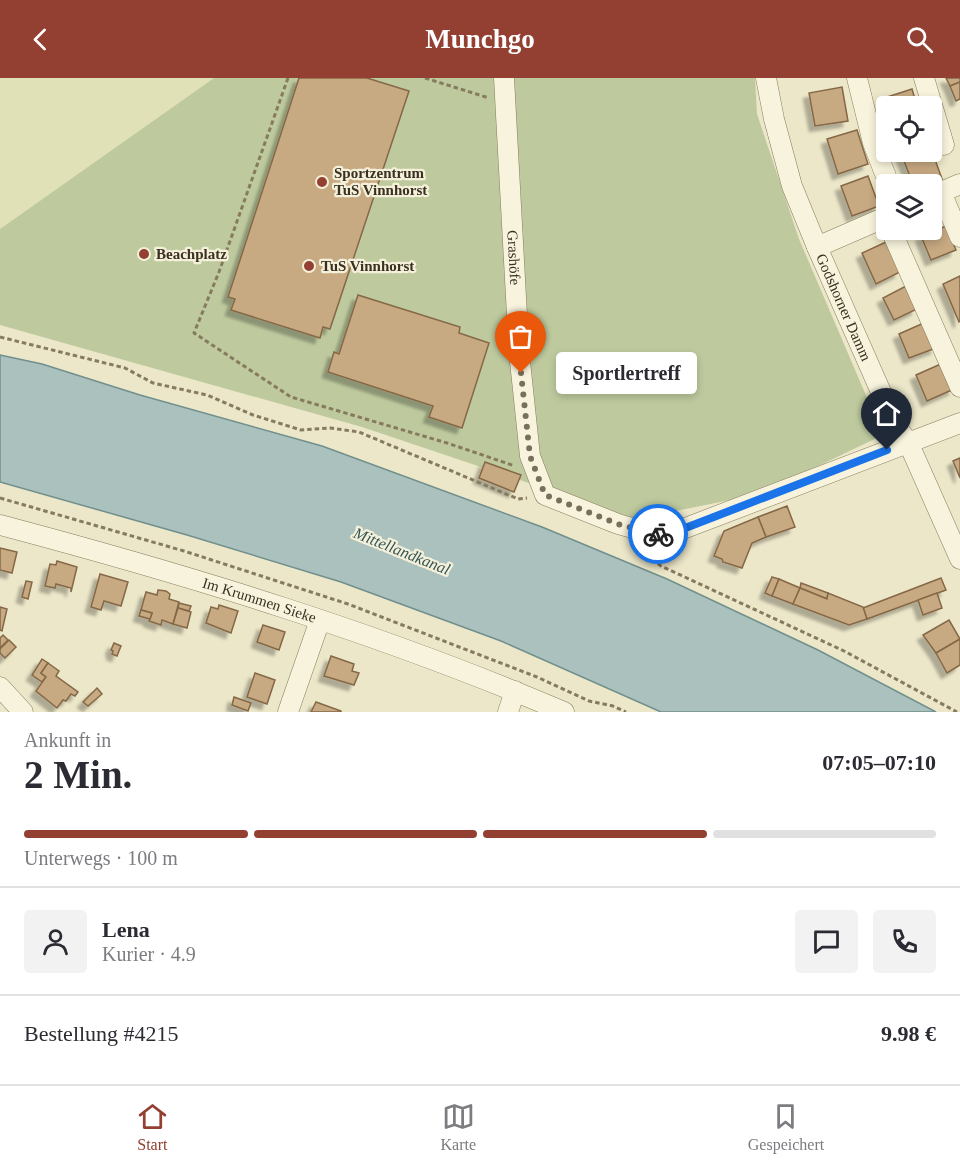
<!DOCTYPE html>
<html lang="de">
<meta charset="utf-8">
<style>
:root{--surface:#fff;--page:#f2f2f3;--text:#2b2b33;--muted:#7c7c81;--line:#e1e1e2;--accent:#934033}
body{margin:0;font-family:Georgia,serif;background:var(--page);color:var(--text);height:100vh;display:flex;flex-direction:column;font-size:22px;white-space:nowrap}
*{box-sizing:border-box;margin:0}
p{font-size:20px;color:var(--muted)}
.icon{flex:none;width:33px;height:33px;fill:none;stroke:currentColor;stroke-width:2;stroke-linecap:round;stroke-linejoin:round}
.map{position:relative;height:634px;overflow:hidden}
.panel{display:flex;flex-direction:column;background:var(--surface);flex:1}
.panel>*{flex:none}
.fabs{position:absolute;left:876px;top:18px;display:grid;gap:12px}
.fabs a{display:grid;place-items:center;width:66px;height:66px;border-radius:6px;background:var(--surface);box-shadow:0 3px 9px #0003;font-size:30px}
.pin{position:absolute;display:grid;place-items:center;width:51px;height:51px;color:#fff;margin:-62px -26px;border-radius:50% 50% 50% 0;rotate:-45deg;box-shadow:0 0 6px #0007}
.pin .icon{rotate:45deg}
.courier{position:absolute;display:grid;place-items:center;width:60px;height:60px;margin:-30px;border:4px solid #1a73e8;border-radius:50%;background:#fff;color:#222;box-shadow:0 2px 8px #0007}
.bubble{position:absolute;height:42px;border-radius:6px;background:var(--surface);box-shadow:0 3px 9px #0003;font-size:20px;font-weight:600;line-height:42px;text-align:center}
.overview em{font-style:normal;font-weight:600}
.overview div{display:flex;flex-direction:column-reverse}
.overview{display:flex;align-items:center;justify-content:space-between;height:102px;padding:0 24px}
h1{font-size:39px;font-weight:600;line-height:45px}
.bar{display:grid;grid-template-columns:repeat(4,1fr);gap:9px 6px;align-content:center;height:72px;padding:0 24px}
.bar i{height:8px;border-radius:4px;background:var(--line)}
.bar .current{background:var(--accent)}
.bar p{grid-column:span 4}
.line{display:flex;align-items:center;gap:15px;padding:0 24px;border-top:2px solid var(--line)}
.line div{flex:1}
.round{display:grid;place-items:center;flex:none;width:63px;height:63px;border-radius:6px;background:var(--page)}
header{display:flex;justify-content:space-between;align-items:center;height:78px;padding:0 24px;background:var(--accent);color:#fff;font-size:27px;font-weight:600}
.tabs{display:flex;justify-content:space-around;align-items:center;height:84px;border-top:2px solid var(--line);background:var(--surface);font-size:16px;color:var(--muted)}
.tabs a{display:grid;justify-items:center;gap:3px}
.tabs .current{color:var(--accent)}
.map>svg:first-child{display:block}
.farmland{fill:#e1e1b7}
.green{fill:#beca9e}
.water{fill:#aac1bd;stroke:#718f8c;stroke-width:1.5}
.building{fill:#c7a982;stroke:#856846;stroke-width:1.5;filter:url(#shadow)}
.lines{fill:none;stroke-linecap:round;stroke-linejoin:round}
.minor-casing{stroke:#877b5f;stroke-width:21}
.path{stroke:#877b5f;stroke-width:3;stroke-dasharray:4.5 3;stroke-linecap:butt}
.minor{stroke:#f7f3dc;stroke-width:20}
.done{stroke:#78705c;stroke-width:6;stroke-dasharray:0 10.8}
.route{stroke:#1a73e8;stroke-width:8}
.poi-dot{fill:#934033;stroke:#f4f0d9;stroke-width:2}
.labels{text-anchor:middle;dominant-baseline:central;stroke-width:4.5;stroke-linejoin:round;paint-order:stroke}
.poi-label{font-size:15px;font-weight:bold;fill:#393021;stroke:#f4f0d9;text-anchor:start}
.street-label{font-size:15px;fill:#393021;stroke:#f4f0d9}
.water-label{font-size:16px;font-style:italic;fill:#325458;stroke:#f4f0d9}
</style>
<header><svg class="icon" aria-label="back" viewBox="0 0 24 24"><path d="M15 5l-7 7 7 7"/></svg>Munchgo<svg class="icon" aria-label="search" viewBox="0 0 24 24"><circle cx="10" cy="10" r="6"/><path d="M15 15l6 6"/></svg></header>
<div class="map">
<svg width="960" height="634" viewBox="0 0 960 634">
<defs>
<filter id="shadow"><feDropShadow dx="-5.5" dy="5.5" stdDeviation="1.5" flood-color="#0004"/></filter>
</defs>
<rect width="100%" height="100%" fill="#ece7c9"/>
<polygon class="farmland" points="0,0 214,0 0,151"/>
<polygon class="green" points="214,0 755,0 757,36 799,161 883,357 760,416 636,441 362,349 0,247 0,151"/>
<polygon class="water" points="0,277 42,286 140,317 322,368 542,449 667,501 818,572 936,634 661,634 501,563 341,504 187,457 0,404"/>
<g class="building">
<polygon points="299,0 367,0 409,13 330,251 323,249 320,260 231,232 235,221 228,219"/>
<polygon points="946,0 960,0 960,4 950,8"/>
<polygon points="960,4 960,21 956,23 950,8"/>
<polygon points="842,9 848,43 815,48 809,15"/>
<polygon points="912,11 917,28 886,30 884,20"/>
<polygon points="857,52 868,86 838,96 827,61"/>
<polygon points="932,73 942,101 926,106 913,106 902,78 916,74"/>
<polygon points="868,98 879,128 852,138 841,108"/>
<polygon points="946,148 956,172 931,182 921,158"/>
<polygon points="886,164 900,194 876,206 862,175"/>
<polygon points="960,198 960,243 959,244 943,206"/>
<polygon points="906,208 917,231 894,242 883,220"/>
<polygon points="358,217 460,249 459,255 489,265 462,350 429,339 433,328 328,294 334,274 339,276"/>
<polygon points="926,244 936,270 909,280 899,256"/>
<polygon points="943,285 954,311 927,323 916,297"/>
<polygon points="960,380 960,400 953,383"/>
<polygon points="485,384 521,397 514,414 479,400"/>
<polygon points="787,428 795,449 766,459 758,439"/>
<polygon points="758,439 766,459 752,465 742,490 723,484 722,481 714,478 724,453"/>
<polygon points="0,470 17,474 12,495 0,492"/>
<polygon points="57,483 77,489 71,514 71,510 56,506 55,510 45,508 50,486 56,487"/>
<polygon points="100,496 128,504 121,528 104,523 101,532 91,529"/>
<polygon points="772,499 779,501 772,518 765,515"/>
<polygon points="941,500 946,512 867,541 863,530"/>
<polygon points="779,501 800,510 793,526 772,518"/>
<polygon points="26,503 32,504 28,521 22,519"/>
<polygon points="801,505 828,515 827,521 800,510"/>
<polygon points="800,510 827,521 828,515 863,529 867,541 849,547 793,526"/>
<polygon points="158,512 166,513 170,516 169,521 179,524 173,546 162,542 161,547 149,543 152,535 141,532 146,514 157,517"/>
<polygon points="937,515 942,530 923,537 918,522"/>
<polygon points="179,525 191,528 189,533 178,530"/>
<polygon points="219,527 238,533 231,555 206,545 211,529 218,531"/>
<polygon points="0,529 7,531 2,553 0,552"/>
<polygon points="178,530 191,534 187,550 173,546"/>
<polygon points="141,532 152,535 150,541 139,538"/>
<polygon points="949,542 960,561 936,575 923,557"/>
<polygon points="263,547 285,554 279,572 257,564"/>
<polygon points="3,557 8,562 0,570 0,560"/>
<polygon points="960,561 960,587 947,595 936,575"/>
<polygon points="9,562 16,569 5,580 0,575 0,571"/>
<polygon points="114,565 121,568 117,578 112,576 113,573 111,572"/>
<polygon points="331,578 354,586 352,593 359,595 354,607 324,598"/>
<polygon points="42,581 48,585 41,595 46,599 42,604 32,597"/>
<polygon points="48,585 59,593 56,598 78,614 75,618 71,616 66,623 63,622 57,630 36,613 46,599 41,595"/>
<polygon points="255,595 275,602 267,626 247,619"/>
<polygon points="97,610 102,616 88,628 83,624"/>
<polygon points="234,619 251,625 248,633 232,627"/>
<polygon points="316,624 341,633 341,634 311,634"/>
</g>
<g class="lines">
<g class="minor-casing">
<g id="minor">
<path id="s1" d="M504 0 519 274 530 378 545 417 618 446 653 456 675 454 960 345"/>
<path id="s2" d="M766 0 774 41 792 108 817 169 896 348 908 364 960 481"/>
<polyline points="857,0 873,65 889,106"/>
<polyline points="924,0 944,67"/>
<polyline points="941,114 960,159"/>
<polyline points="932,118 960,106"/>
<polyline points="891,152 960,309"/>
<polyline points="817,169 886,139"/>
<path id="s3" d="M0 447C192 498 382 556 564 634"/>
<polyline points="0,609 23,634"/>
<polyline points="288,634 320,542"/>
<polyline points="508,634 515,613"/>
</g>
</g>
<g class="path">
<polyline points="288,0 219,194 194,255 291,319 447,365 515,388"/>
<polyline points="425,0 489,20"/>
<polyline points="0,259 125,290 153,305 207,317 253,337 301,352 330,350 359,354 518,421 527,420"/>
<polyline points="0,420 184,473 348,526 537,599 589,623 613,628 626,634"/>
<polyline points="640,472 661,488 844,573 957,634"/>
</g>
<use href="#minor" class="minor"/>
</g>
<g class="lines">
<polyline class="done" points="521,295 530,378 545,417 618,446 653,456 658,456"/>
<polyline class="route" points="658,456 675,454 887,372"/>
</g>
<g class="poi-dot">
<circle cx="322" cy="104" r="6"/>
<circle cx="144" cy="176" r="6"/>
<circle cx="309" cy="188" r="6"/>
</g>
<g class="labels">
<g class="poi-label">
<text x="334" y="95">Sportzentrum<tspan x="334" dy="17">TuS Vinnhorst</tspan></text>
<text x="156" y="176">Beachplatz</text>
<text x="321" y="188">TuS Vinnhorst</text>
</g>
<g class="street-label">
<text stroke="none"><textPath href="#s1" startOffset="180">Grashöfe</textPath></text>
<text stroke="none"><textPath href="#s2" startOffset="243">Godshorner Damm</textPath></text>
<text stroke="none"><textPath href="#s3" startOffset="270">Im Krummen Sieke</textPath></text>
</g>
<g class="water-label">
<text transform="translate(402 473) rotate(22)">Mittellandkanal</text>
</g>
</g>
</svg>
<div class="fabs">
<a><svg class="icon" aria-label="locate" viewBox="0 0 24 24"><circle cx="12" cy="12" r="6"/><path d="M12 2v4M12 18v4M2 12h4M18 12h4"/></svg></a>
<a><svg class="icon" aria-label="layers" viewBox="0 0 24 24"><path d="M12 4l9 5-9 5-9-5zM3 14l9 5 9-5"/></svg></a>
</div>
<div class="pin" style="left:521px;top:295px;background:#ea580c"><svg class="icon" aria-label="bag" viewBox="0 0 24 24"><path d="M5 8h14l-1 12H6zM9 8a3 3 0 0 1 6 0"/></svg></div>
<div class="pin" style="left:887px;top:372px;background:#1f2937"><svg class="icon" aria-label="home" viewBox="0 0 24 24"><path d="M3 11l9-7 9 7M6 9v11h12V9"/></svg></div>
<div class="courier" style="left:658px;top:456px"><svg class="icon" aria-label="bike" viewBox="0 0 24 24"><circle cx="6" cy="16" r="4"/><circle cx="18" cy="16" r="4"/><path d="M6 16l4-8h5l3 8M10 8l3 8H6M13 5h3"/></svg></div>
<div class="bubble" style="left:556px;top:274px;width:141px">Sportlertreff</div>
</div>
<section class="panel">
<div class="overview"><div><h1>2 Min.</h1><p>Ankunft in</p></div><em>07:05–07:10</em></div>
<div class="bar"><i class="current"></i><i class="current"></i><i class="current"></i><i></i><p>Unterwegs · 100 m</p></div>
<div class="line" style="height:108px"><a class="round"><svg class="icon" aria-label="person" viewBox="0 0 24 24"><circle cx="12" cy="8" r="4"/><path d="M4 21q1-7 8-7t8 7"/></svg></a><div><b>Lena</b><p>Kurier · 4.9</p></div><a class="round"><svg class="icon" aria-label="chat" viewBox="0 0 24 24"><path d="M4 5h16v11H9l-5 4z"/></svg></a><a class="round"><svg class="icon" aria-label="phone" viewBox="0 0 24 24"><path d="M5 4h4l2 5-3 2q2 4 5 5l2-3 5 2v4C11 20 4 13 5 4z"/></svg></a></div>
<div class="line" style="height:78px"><div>Bestellung #4215</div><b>9.98 €</b></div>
</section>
<nav class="tabs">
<a class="current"><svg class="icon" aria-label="home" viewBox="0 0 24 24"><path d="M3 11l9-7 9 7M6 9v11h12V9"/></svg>Start</a>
<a><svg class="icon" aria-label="map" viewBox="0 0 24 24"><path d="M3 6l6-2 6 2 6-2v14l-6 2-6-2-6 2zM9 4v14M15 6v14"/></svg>Karte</a>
<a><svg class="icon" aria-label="saved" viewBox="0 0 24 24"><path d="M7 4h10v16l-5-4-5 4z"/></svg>Gespeichert</a>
</nav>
